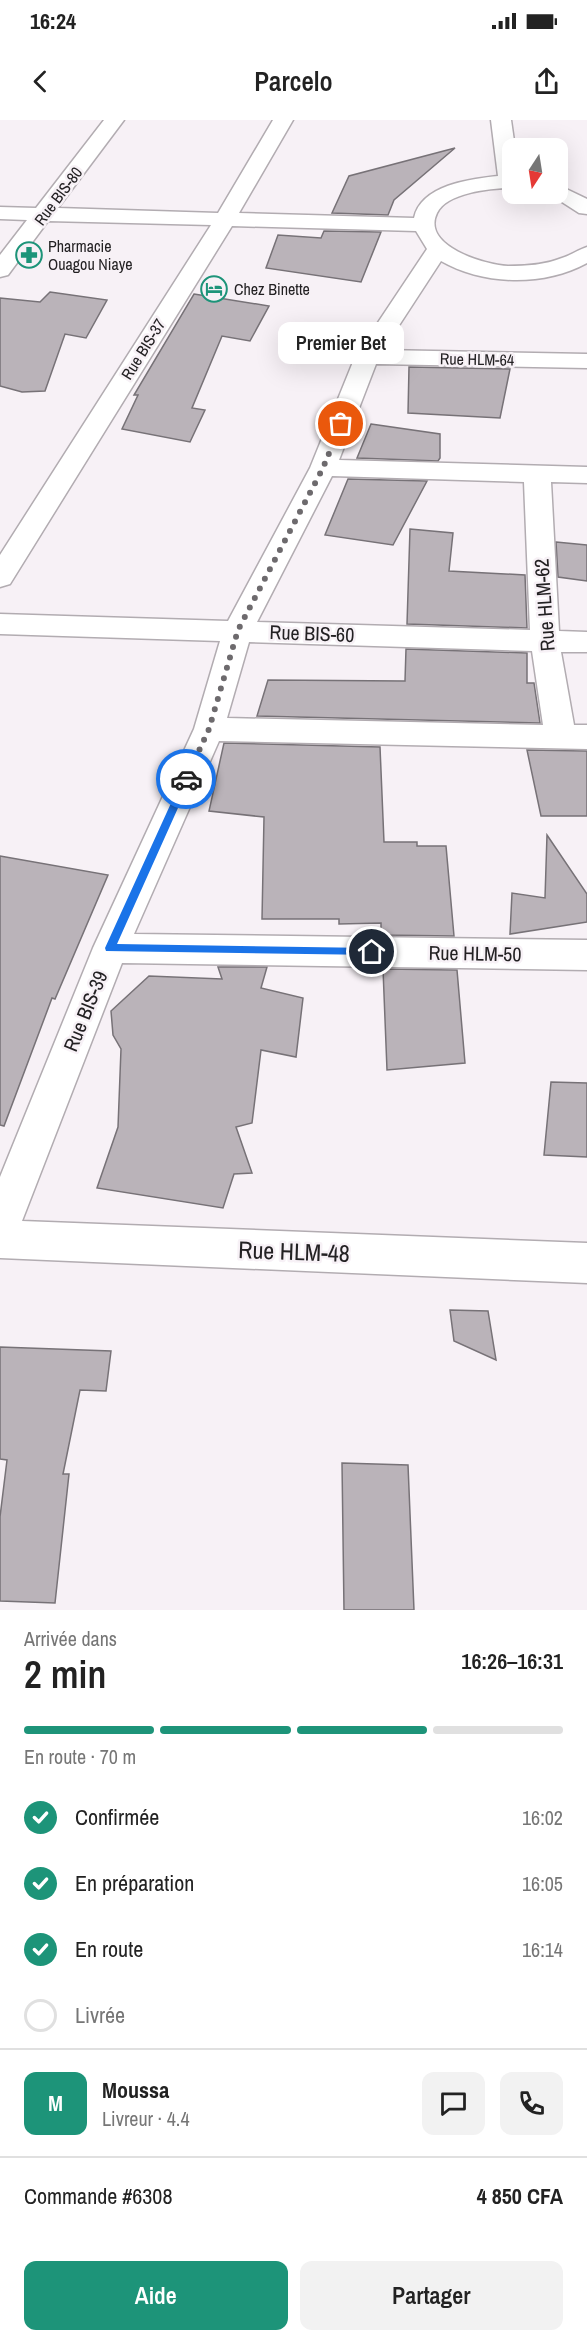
<!DOCTYPE html>
<html lang="fr">
<meta charset="utf-8">
<style>
:root{--surface:#fff;--page:#f2f2f2;--text:#222;--muted:#767676;--line:#e0e0e0;--accent:#1d9479}
body{margin:0;font-family:"Archivo Narrow",sans-serif;background:var(--page);color:var(--text);height:100vh;display:flex;flex-direction:column;font-size:22px;white-space:nowrap}
*{box-sizing:border-box;margin:0}
p{font-size:20px;color:var(--muted)}
.icon{flex:none;width:33px;height:33px;fill:none;stroke:currentColor;stroke-width:2;stroke-linecap:round;stroke-linejoin:round}
.map{position:relative;height:1490px;overflow:hidden}
.details{display:flex;flex-direction:column;background:var(--surface);flex:1}
.details>*{flex:none}
.needle{width:39px;rotate:192deg}
.buttons{position:absolute;left:502px;top:18px;display:grid;gap:12px}
.buttons a{display:grid;place-items:center;width:66px;height:66px;border-radius:12px;background:var(--surface);box-shadow:0 6px 24px #0002;font-size:30px}
.pin{position:absolute;display:grid;place-items:center;width:51px;height:51px;color:#fff;margin:-26px;border:3px solid #fff;border-radius:50%;box-shadow:0 2px 6px #0007}
.courier{position:absolute;display:grid;place-items:center;width:60px;height:60px;margin:-30px;border:4px solid #1a73e8;border-radius:50%;background:#fff;color:#222;box-shadow:0 2px 8px #0007}
.bubble{position:absolute;height:42px;border-radius:12px;background:var(--surface);box-shadow:0 6px 24px #0002;font-size:20px;font-weight:600;line-height:42px;text-align:center}
.summary em{font-style:normal;font-weight:600}
.summary div{display:flex;flex-direction:column-reverse}
.summary{display:flex;align-items:center;justify-content:space-between;height:102px;padding:0 24px}
h1{font-size:39px;font-weight:600;line-height:45px}
.bar{display:grid;grid-template-columns:repeat(4,1fr);gap:9px 6px;align-content:center;height:72px;padding:0 24px}
.bar i{height:8px;border-radius:4px;background:var(--line)}
.bar .current{background:var(--accent)}
.bar p{grid-column:span 4}
.line{display:flex;align-items:center;gap:15px;padding:0 24px;border-top:2px solid var(--line)}
.line div{flex:1}
.round{display:grid;place-items:center;flex:none;width:63px;height:63px;border-radius:12px;background:var(--page)}
ol{padding:0 24px;list-style:none}
li{display:flex;align-items:center;gap:18px;height:66px}
li p{margin-inline-start:auto}
li .icon{padding:6px;border-radius:50%;background:var(--accent);color:#fff;stroke-width:4}
li:last-child{color:var(--muted)}
li i{width:33px;height:33px;border:3px solid var(--line);border-radius:50%}
.action{display:flex;gap:12px;margin-top:auto;padding:12px 24px}
.action a{flex:1;height:69px;border-radius:12px;background:var(--accent);color:#fff;font-size:24px;font-weight:600;line-height:69px;text-align:center}
.action a+a{background:var(--page);color:var(--text)}
.status{display:flex;justify-content:space-between;align-items:center;height:42px;padding:0 30px;background:var(--surface);direction:ltr}
.status svg{height:16px;fill:currentColor}
header{display:flex;justify-content:space-between;align-items:center;height:78px;padding:0 24px;background:var(--surface);font-size:27px;font-weight:600}
.map>svg:first-child{display:block}
.building{fill:#bab3b9;stroke:#777277;stroke-width:1.5}
.lines{fill:none;stroke-linecap:round;stroke-linejoin:round}
.minor-casing{stroke:#b2acb1;stroke-width:3}
.minor{fill:#fff;fill-rule:evenodd}
.route{fill:#1a73e8}
.done{stroke:#6d6a6d;stroke-width:6;stroke-dasharray:0 10.8}
.labels{text-anchor:middle;dominant-baseline:central;stroke-width:5;stroke-linejoin:round;paint-order:stroke}
.far-street-label{font-size:16px;fill:#232123;stroke:#f7f1f6}
.far-poi-label{font-size:16px;fill:#232123;stroke:#f7f1f6;text-anchor:start}
.street-label{font-size:20px;fill:#232123;stroke:#f7f1f6}
.near-street-label{font-size:24px;fill:#232123;stroke:#f7f1f6}
</style>
<div class="status"><b>16:24</b><svg viewBox="0 0 49 12"><path d="M0 12V9h3v3zM5 12V6h3v6zM10 12V3h3v9zM15 12V0h3v12zM26 1h20v11H26zM47 4h2v5h-2z"/></svg></div>
<header><svg class="icon" aria-label="back" viewBox="0 0 24 24"><path d="M15 5l-7 7 7 7"/></svg>Parcelo<svg class="icon" aria-label="share" viewBox="0 0 24 24"><path d="M12 15V3M7 8l5-5 5 5M5 13v7h14v-7"/></svg></header>
<div class="map">
<svg width="587" height="1490" viewBox="0 0 587 1490">
<rect width="100%" height="100%" fill="#f7f1f6"/>
<g class="building">
<polygon points="455,28 394,80 388,95 332,93 349,56"/>
<polygon points="324,111 381,112 361,162 266,148 278,115 321,118"/>
<polygon points="50,172 107,180 86,218 65,214 45,271 22,272 0,266 0,178 40,182"/>
<polygon points="194,174 269,186 250,221 222,216 192,288 205,290 190,322 122,309 138,275 134,275"/>
<polygon points="409,247 510,249 500,298 408,293"/>
<polygon points="371,304 440,314 440,338 438,341 357,338"/>
<polygon points="348,359 427,361 393,425 325,415"/>
<polygon points="410,409 453,413 449,451 525,455 527,508 407,504"/>
<polygon points="556,422 587,425 587,461 558,457"/>
<polygon points="406,529 527,533 527,563 534,563 540,603 257,596 268,560 405,561"/>
<polygon points="224,623 380,627 384,722 417,722 417,726 446,726 454,816 381,815 381,803 339,804 339,799 262,799 264,697 209,691"/>
<polygon points="527,630 587,631 587,696 541,696"/>
<polygon points="547,715 587,774 587,802 510,814 512,773 545,778"/>
<polygon points="0,736 108,755 55,879 52,878 4,1006 0,1005"/>
<polygon points="218,847 267,847 261,868 303,878 296,937 261,930 252,1003 236,1007 252,1053 234,1054 223,1088 97,1068 118,1007 121,929 113,915 111,891 149,856 222,859"/>
<polygon points="383,849 457,850 465,943 387,950"/>
<polygon points="551,962 587,963 587,1037 544,1035"/>
<polygon points="450,1190 488,1191 496,1240 454,1221"/>
<polygon points="0,1227 111,1231 106,1271 80,1270 63,1354 69,1354 55,1483 0,1481 0,1397 7,1340 0,1339"/>
<polygon points="342,1343 408,1345 414,1490 344,1490"/>
</g>
<g class="lines">
<g class="minor-casing">
<g id="minor">
<path d="M104 0H124L58 88 218 93 273 0H293L239 93 414 98C421 65 470 59 498 56L491 0H511L515 28H513V68C493 68 447 72 437 93 421 126 485 145 508 146 526 146 545 145 562 138 571 135 578 130 587 127V143C543 167 483 165 441 141L383 230 587 234V248L376 244 339 340 587 347V363L551 362 559 511 587 512V532H561L574 605H587V629L219 621 134 814 587 820V850L122 843 22 1101 587 1123V1163L0 1138V1057L93 828 194 609 220 521 0 514V494L228 501 310 348 355 237 427 129 416 111 232 106 10 464 0 467V435L211 105 48 101 8 155 0 157V135L27 100 0 99V87L36 88ZM332 356 524 362 530 510 257 502ZM249 522 532 531 543 605 227 598Z"/>
<polygon points="558,65 587,79 587,94 579,93 551,75 549,74 558,74"/>
</g>
</g>
<use href="#minor" class="minor"/>
</g>
<polygon class="route" points="186,655 191,659 117,824 372,828 378,832 376,835 106,831 105,828 182,659"/>
<g class="lines">
<polyline class="done" points="186,659 209,609 238,510 323,348 341,304"/>
</g>
<defs>
<g id="pharmacy-ring" transform="scale(1.35)"><circle r="9.5" fill="#f7f1f6" stroke="#1d9479" stroke-width="1.5"/><path d="M-2-6h4v4h4v4h-4v4h-4v-4h-4v-4h4Z" fill="#1d9479"/></g>
<g id="hotel-ring" transform="scale(1.35)"><circle r="9.5" fill="#f7f1f6" stroke="#1d9479" stroke-width="1.5"/><path d="M-6-4.5h1.5V1H6V5H4.5V3h-9V5H-6ZM-4 0a1.8 1.8 0 1 1 3.6 0ZM.5 0V-2.5h3Q6-2.5 6 0Z" fill="#1d9479"/></g>
</defs>
<g fill-rule="evenodd">
<use href="#pharmacy-ring" x="29" y="135"/>
<use href="#hotel-ring" x="214" y="169"/>
</g>
<g class="labels">
<g class="far-street-label">
<text transform="translate(58 76) rotate(-53)">Rue BIS-80</text>
<text transform="translate(143 229) rotate(-58)">Rue BIS-37</text>
<text transform="translate(477 239) rotate(1)">Rue HLM-64</text>
</g>
<g class="far-poi-label">
<text x="48" y="126">Pharmacie<tspan x="48" dy="18">Ouagou Niaye</tspan></text>
<text x="234" y="169">Chez Binette</text>
</g>
<g class="street-label">
<text transform="translate(544 485) rotate(-94)">Rue HLM-62</text>
<text transform="translate(312 513) rotate(2)">Rue BIS-60</text>
<text transform="translate(475 833) rotate(1)">Rue HLM-50</text>
<text transform="translate(85 891) rotate(-68)">Rue BIS-39</text>
</g>
<g class="near-street-label">
<text transform="translate(294 1131) rotate(2)">Rue HLM-48</text>
</g>
</g>
</svg>
<div class="buttons">
<a><svg class="needle" viewBox="-14 -14 28 28"><path d="M0-13l5 13h-10z" fill="#e53935"/><path d="M0 13l5-13h-10z" fill="#767676"/></svg></a>
</div>
<div class="pin" style="left:341px;top:304px;background:#ea580c"><svg class="icon" aria-label="bag" viewBox="0 0 24 24"><path d="M5 8h14l-1 12H6zM9 8a3 3 0 0 1 6 0"/></svg></div>
<div class="pin" style="left:372px;top:832px;background:#1f2937"><svg class="icon" aria-label="home" viewBox="0 0 24 24"><path d="M3 11l9-7 9 7M6 9v11h12V9"/></svg></div>
<div class="courier" style="left:186px;top:659px"><svg class="icon" aria-label="car" viewBox="0 0 24 24"><path d="M5 17H2v-5l4-1 3-4h7l3 4 3 1v5h-3M9 17h6M6 11h13"/><circle cx="7" cy="17" r="2"/><circle cx="17" cy="17" r="2"/></svg></div>
<div class="bubble" style="left:278px;top:202px;width:126px">Premier Bet</div>
</div>
<section class="details">
<div class="summary"><div><h1>2 min</h1><p>Arrivée dans</p></div><em>16:26–16:31</em></div>
<div class="bar"><i class="current"></i><i class="current"></i><i class="current"></i><i></i><p>En route · 70 m</p></div>
<ol>
<li><svg class="icon" aria-label="check" viewBox="0 0 24 24"><path d="M5 12l5 5 9-10"/></svg>Confirmée<p>16:02</p></li>
<li><svg class="icon" aria-label="check" viewBox="0 0 24 24"><path d="M5 12l5 5 9-10"/></svg>En préparation<p>16:05</p></li>
<li><svg class="icon" aria-label="check" viewBox="0 0 24 24"><path d="M5 12l5 5 9-10"/></svg>En route<p>16:14</p></li>
<li><i></i>Livrée</li>
</ol>
<div class="line" style="height:108px"><b class="round" style="background:var(--accent);color:#fff">M</b><div><b>Moussa</b><p>Livreur · 4.4</p></div><a class="round"><svg class="icon" aria-label="chat" viewBox="0 0 24 24"><path d="M4 5h16v11H9l-5 4z"/></svg></a><a class="round"><svg class="icon" aria-label="phone" viewBox="0 0 24 24"><path d="M5 4h4l2 5-3 2q2 4 5 5l2-3 5 2v4C11 20 4 13 5 4z"/></svg></a></div>
<div class="line" style="height:78px"><div>Commande #6308</div><b>4 850 CFA</b></div>
<div class="action"><a>Aide</a><a>Partager</a></div>
</section>
